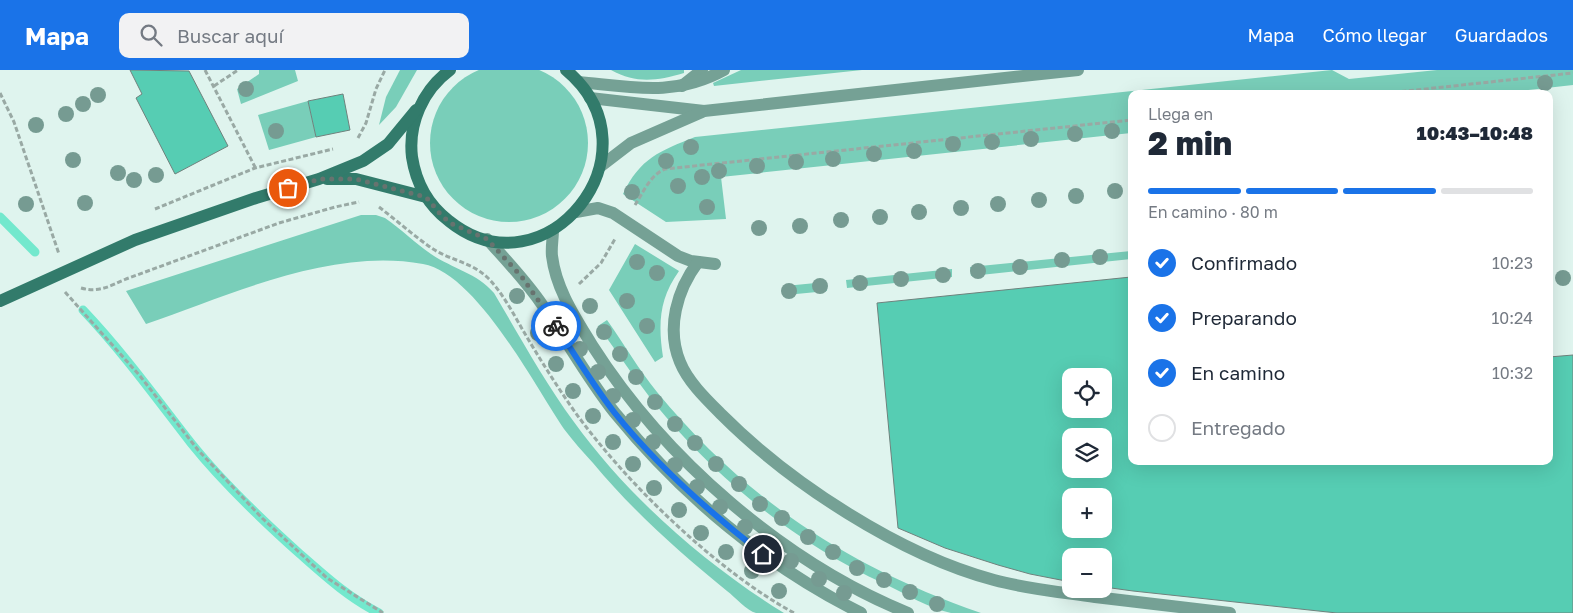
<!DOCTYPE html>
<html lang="es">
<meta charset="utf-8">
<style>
:root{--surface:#fff;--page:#f2f2f3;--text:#1f2937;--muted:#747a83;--line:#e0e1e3;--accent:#1a73e8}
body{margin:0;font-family:"Golos Text",sans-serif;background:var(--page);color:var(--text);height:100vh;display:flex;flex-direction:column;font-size:19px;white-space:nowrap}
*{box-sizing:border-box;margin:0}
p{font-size:16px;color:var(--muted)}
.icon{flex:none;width:28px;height:28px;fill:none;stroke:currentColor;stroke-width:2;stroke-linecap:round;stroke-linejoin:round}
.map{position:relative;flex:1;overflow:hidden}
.details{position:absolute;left:1128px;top:20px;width:425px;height:375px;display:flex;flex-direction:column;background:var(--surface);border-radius:10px;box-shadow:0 5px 20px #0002}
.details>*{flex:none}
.tools{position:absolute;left:1062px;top:298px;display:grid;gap:10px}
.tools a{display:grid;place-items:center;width:50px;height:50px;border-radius:10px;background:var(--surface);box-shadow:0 5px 20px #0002;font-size:25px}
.pin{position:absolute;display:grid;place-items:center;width:42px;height:42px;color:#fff;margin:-21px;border:2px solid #fff;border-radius:50%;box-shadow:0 1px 5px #0007}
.courier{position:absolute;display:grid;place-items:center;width:50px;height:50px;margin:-25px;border:4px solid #1a73e8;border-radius:50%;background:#fff;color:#222;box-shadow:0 1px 6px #0007}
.overview em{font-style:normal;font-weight:800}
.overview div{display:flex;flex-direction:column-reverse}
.overview{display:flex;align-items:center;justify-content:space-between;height:85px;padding:0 20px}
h1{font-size:32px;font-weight:800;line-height:38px}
.bar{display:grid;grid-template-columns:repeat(4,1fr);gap:8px 5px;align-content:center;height:60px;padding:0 20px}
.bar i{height:6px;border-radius:4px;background:var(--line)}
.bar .selected{background:var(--accent)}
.bar p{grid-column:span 4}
ol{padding:0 20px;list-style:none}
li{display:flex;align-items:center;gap:15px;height:55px}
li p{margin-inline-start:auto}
li .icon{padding:5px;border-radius:50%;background:var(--accent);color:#fff;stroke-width:4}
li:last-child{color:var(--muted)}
li i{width:28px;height:28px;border:2px solid var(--line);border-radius:50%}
header{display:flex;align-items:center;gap:30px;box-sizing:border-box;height:70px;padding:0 25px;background:var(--accent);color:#fff}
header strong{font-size:24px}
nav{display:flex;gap:28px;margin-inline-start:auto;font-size:18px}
.search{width:350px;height:45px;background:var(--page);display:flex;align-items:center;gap:12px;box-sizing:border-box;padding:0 18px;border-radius:10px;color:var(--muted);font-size:19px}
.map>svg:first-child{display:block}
.green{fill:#79ceb9}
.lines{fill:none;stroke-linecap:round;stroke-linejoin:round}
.stream{stroke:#73e8cd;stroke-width:9}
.building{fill:#56cdb3;stroke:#6f827d;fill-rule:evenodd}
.path{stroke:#99a9a4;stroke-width:3;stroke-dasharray:5 2.5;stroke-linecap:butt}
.service{stroke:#75a195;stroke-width:12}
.minor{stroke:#75a195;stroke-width:12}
.tertiary{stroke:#75a195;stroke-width:12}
.secondary{stroke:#327b6b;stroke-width:12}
.tree{fill:#769b92}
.done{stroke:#67736f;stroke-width:5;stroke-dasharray:0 9}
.route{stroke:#1a73e8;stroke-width:6}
</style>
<header>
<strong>Mapa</strong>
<div class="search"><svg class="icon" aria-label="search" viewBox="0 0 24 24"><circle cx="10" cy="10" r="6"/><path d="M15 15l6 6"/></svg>Buscar aquí</div>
<nav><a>Mapa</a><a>Cómo llegar</a><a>Guardados</a></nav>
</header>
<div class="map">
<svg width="1573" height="543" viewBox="0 0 1573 543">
<rect width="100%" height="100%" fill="#dff4ee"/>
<g class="green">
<circle cx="509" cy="73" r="79"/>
<polygon points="259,0 295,0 298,11 241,34 237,19 259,4"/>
<polygon points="400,0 417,0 396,37 379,55 386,27"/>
<path d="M611 0H684V3C656 11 637 14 611 0Z"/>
<polygon points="741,0 862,0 714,16 713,13"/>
<path d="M1332 0 1349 9 1437 0H1573V15L1494 24H1131V63L721 107 726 149 666 152 623 124C640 88 660 81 695 67Z"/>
<polygon points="308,31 316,67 269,80 258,45"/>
<path d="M361 145H376L385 148C401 159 415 173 431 184 453 199 477 203 494 223 520 267 544 311 574 352 628 427 706 495 784 543 776 543 764 543 756 543 747 541 735 527 727 521 679 482 633 441 593 393 583 382 573 371 564 359 535 316 476 203 423 194 332 177 230 225 146 254L126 221Z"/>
<path d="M635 174 679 201C659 229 658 254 663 287L655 292 609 220Z"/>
<polygon points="1131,181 1131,189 971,206 970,197"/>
<polygon points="952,199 952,207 847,218 846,210"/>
<polygon points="826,212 827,221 786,225 785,216"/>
<path d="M607 250C624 274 639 300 657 322 746 430 849 497 981 543 972 543 960 543 951 543 928 538 906 524 885 514 802 476 725 416 666 347 641 318 620 286 598 256Z"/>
</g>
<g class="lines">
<g class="stream">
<polyline points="0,147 35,182"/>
<path d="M83 240C122 281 156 328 191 373 223 413 262 450 300 484 325 506 349 528 379 543"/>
</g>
</g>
<g class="building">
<polygon points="130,0 189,1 228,76 175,104 136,28 142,24"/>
<polygon points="343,24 350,60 316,67 308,31"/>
<path d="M1131 207V391H1549V287L1573 285V543H1337L1133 521 1104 517V486H1071V512L1030 504 998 495 945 478 898 458 877 233ZM1071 306H1104V339H1071ZM1071 366H1104V399H1071ZM1071 426H1104V459H1071Z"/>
</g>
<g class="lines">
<g class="path">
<polyline points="205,0 255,97"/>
<polyline points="214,16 238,0"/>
<polyline points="0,23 14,52 59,184"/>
<polyline points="1379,24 1573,3"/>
<polyline points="358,68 366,53 376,19 385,0"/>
<path d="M635 135C643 123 650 105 665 99L1131 50"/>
<path d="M379 137C396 150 413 165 430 177 450 191 471 191 489 209 505 226 516 249 528 269 543 294 558 318 575 342 626 413 717 501 794 543"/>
<polyline points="155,139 255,98 333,79"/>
<polyline points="579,214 601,193 615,169"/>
<path d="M81 218C99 223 110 216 126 209L279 153 335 137 359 132"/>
<polyline points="65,222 140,306 198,380 262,448 327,508 383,543"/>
</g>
<g class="service">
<polyline points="682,16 702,0"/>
<polyline points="576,142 598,138 613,143 678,186 691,191 715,194"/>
<path d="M698 192C677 220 666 258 680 292 688 312 707 330 722 345 790 413 900 485 994 510 1027 519 1061 522 1095 527 1140 532 1185 538 1230 543"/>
</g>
<g class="minor">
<path d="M579 12C632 17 675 27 724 0"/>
<path d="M553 160C553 168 551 178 552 186 556 219 575 247 592 275 664 388 783 492 908 543"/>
<path d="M487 169C507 191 527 212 543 236 567 271 588 309 615 343 682 425 766 496 861 543"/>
</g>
<g class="tertiary">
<polyline points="590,28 704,41 1078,0"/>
<polyline points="601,96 631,73 702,42"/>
</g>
<g class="secondary">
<path d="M450 0C423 20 408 53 412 87 416 113 428 135 449 151 545 228 664 82 566 0"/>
<polyline points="327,109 356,109 426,127"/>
<polyline points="0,231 135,170 256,128 319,109 363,91 388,74 416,40"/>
</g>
</g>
<g class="tree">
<circle cx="1545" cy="13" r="8"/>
<circle cx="246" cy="19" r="8"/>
<circle cx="98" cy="25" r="8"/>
<circle cx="83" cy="34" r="8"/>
<circle cx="66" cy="44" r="8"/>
<circle cx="36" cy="55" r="8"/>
<circle cx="276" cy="61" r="8"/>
<circle cx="1112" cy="61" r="8"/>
<circle cx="1075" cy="64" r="8"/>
<circle cx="1031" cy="69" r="8"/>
<circle cx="992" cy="72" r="8"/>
<circle cx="953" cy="74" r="8"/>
<circle cx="691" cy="77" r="8"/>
<circle cx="914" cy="81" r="8"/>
<circle cx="874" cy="84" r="8"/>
<circle cx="833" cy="89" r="8"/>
<circle cx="73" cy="90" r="8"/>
<circle cx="666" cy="91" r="8"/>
<circle cx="796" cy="92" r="8"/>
<circle cx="757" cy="96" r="8"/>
<circle cx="719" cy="101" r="8"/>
<circle cx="118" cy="103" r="8"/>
<circle cx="156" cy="105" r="8"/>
<circle cx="702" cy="107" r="8"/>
<circle cx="134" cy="110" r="8"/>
<circle cx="678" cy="116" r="8"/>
<circle cx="1115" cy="121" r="8"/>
<circle cx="632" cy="122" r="8"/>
<circle cx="1076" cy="126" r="8"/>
<circle cx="1039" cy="130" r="8"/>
<circle cx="85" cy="133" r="8"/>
<circle cx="26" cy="134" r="8"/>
<circle cx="998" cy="134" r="8"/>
<circle cx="707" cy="137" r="8"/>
<circle cx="961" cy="138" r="8"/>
<circle cx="919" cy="142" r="8"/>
<circle cx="880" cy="147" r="8"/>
<circle cx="841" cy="150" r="8"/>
<circle cx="800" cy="156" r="8"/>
<circle cx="759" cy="158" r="8"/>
<circle cx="1100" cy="187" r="8"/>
<circle cx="1062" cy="190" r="8"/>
<circle cx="637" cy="192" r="8"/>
<circle cx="1020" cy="197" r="8"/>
<circle cx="978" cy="201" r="8"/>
<circle cx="657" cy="203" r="8"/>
<circle cx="943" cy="205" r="8"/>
<circle cx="1563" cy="208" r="8"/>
<circle cx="901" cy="209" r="8"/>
<circle cx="860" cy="213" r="8"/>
<circle cx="820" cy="216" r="8"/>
<circle cx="789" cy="221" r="8"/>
<circle cx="517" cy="226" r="8"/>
<circle cx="627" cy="231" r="8"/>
<circle cx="590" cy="236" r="8"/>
<circle cx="562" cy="249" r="8"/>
<circle cx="647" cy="256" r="8"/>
<circle cx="604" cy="262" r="8"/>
<circle cx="538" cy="263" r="8"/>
<circle cx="580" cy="279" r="8"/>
<circle cx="620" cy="284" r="8"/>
<circle cx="556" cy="294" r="8"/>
<circle cx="598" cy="302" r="8"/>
<circle cx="636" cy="307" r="8"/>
<circle cx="573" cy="321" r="8"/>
<circle cx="613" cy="326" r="8"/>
<circle cx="655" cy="332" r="8"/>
<circle cx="593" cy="346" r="8"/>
<circle cx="633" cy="350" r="8"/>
<circle cx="675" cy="354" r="8"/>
<circle cx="613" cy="372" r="8"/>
<circle cx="653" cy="372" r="8"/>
<circle cx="695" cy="373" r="8"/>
<circle cx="633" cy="394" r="8"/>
<circle cx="716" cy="394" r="8"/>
<circle cx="675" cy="395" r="8"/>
<circle cx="739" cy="414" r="8"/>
<circle cx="697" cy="417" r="8"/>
<circle cx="654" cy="418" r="8"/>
<circle cx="760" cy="434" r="8"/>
<circle cx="720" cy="437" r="8"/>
<circle cx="679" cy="440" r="8"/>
<circle cx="782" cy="448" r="8"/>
<circle cx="745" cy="457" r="8"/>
<circle cx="701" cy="463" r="8"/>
<circle cx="808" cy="467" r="8"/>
<circle cx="768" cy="474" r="8"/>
<circle cx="726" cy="482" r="8"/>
<circle cx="833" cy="482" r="8"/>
<circle cx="791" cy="491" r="8"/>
<circle cx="857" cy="498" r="8"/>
<circle cx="752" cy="501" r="8"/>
<circle cx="819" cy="509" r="8"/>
<circle cx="884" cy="510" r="8"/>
<circle cx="779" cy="521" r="8"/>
<circle cx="910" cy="522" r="8"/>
<circle cx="844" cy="523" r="8"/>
<circle cx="937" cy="534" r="8"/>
</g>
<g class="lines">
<polyline class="done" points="288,118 320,109 356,109 426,127 442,146 452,154 487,169 522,207 556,256"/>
<path class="route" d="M556 256C575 285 593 315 614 342 657 396 709 442 763 484"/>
</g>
</svg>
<div class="tools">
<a><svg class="icon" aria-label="locate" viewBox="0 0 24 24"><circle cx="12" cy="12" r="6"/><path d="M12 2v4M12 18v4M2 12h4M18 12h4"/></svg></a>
<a><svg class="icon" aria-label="layers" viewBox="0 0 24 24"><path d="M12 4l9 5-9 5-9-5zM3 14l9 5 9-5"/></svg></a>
<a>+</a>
<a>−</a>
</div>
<div class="pin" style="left:288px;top:118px;background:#ea580c"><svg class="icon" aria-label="bag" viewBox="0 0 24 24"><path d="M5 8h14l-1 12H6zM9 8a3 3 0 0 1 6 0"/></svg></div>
<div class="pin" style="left:763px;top:484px;background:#1f2937"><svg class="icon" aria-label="home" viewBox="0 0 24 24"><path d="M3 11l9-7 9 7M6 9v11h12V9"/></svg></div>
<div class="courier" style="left:556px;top:256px"><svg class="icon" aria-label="bike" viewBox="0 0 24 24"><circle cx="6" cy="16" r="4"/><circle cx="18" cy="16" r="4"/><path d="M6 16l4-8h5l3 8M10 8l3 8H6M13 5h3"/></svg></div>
<section class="details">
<div class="overview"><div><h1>2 min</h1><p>Llega en</p></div><em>10:43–10:48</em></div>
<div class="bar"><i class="selected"></i><i class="selected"></i><i class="selected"></i><i></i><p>En camino · 80 m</p></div>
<ol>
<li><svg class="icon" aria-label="check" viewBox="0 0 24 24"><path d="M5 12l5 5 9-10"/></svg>Confirmado<p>10:23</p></li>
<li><svg class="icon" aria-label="check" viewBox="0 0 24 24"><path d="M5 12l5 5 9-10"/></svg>Preparando<p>10:24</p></li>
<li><svg class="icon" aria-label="check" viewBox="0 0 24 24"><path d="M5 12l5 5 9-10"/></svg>En camino<p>10:32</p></li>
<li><i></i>Entregado</li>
</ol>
</section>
</div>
